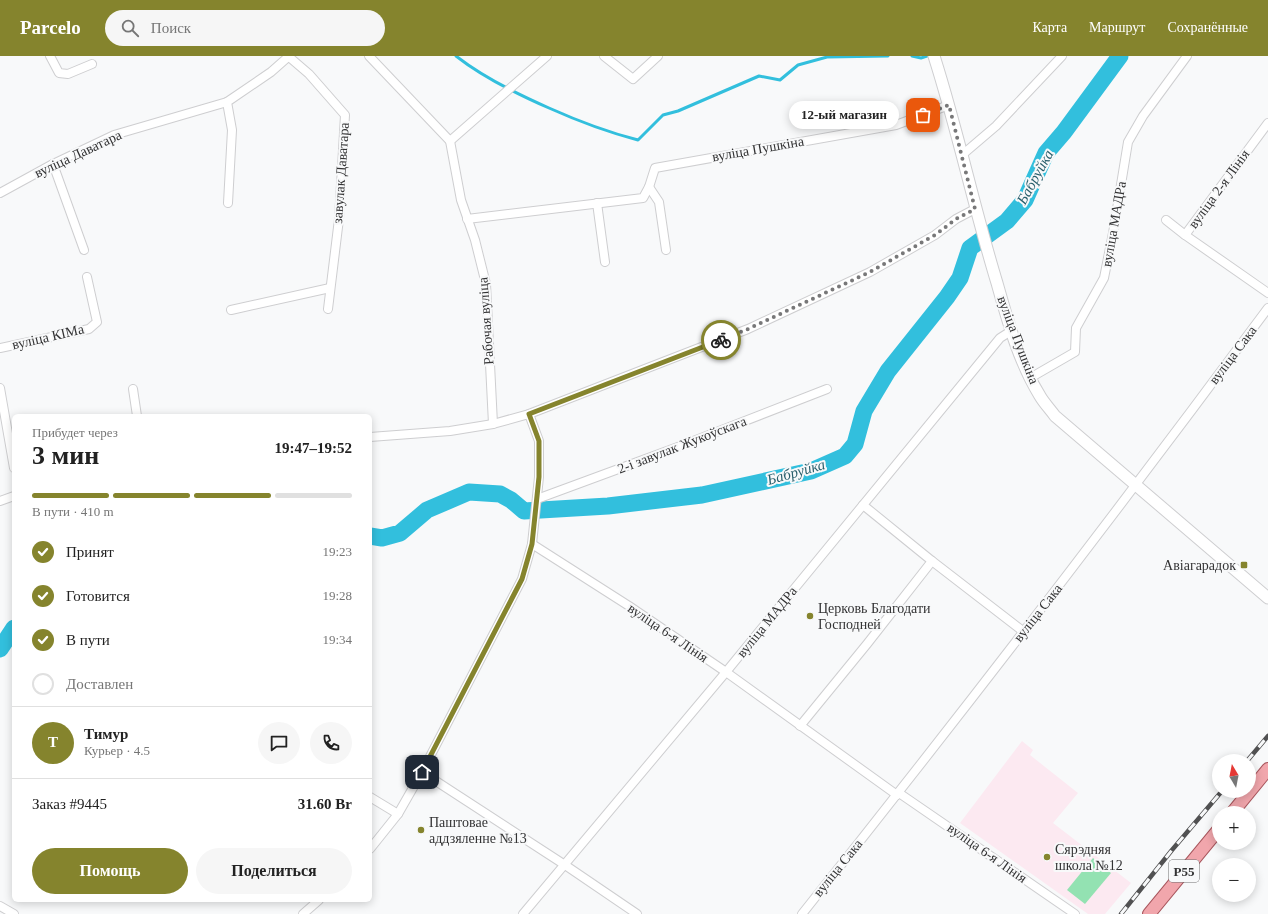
<!DOCTYPE html>
<html lang="ru">
<meta charset="utf-8">
<style>
:root{--surface:#fff;--page:#f6f6f6;--text:#222;--muted:#767676;--line:#e0e0e0;--accent:#85842d}
body{margin:0;font-family:Georgia,serif;background:var(--page);color:var(--text);height:100vh;display:flex;flex-direction:column;font-size:15px;white-space:nowrap}
*{box-sizing:border-box;margin:0}
p{font-size:13px;color:var(--muted)}
.icon{flex:none;width:22px;height:22px;fill:none;stroke:currentColor;stroke-width:2;stroke-linecap:round;stroke-linejoin:round}
.map{position:relative;flex:1;overflow:hidden}
.sheet{position:absolute;left:12px;top:358px;width:360px;height:488px;display:flex;flex-direction:column;background:var(--surface);border-radius:6px;box-shadow:0 2px 10px #0003}
.sheet>*{flex:none}
.needle{width:26px;rotate:350deg}
.tools{position:absolute;left:1212px;top:698px;display:grid;gap:8px}
.tools a{display:grid;place-items:center;width:44px;height:44px;border-radius:50%;background:var(--surface);box-shadow:0 2px 10px #0003;font-size:20px}
.pin{position:absolute;display:grid;place-items:center;width:34px;height:34px;color:#fff;margin:-17px;border-radius:8px;box-shadow:0 2px 6px #0006}
.courier{position:absolute;display:grid;place-items:center;width:40px;height:40px;margin:-20px;border:3px solid #85842d;border-radius:50%;background:#fff;color:#222;box-shadow:0 1px 5px #0007}
.bubble{position:absolute;height:28px;border-radius:14px;background:var(--surface);box-shadow:0 2px 10px #0003;font-size:13px;font-weight:600;line-height:28px;text-align:center}
.headline em{font-style:normal;font-weight:600}
.headline div{display:flex;flex-direction:column-reverse}
.headline{display:flex;align-items:center;justify-content:space-between;height:68px;padding:0 20px}
h1{font-size:26px;font-weight:600;line-height:30px}
.bar{display:grid;grid-template-columns:repeat(4,1fr);gap:6px 4px;align-content:center;height:48px;padding:0 20px}
.bar i{height:5px;border-radius:3px;background:var(--line)}
.bar .current{background:var(--accent)}
.bar p{grid-column:span 4}
.line{display:flex;align-items:center;gap:10px;padding:0 20px;border-top:1px solid var(--line)}
.line div{flex:1}
.round{display:grid;place-items:center;flex:none;width:42px;height:42px;border-radius:21px;background:var(--page)}
ol{padding:0 20px;list-style:none}
li{display:flex;align-items:center;gap:12px;height:44px}
li p{margin-inline-start:auto}
li .icon{padding:4px;border-radius:50%;background:var(--accent);color:#fff;stroke-width:4}
li:last-child{color:var(--muted)}
li i{width:22px;height:22px;border:2px solid var(--line);border-radius:50%}
.primary-button{display:flex;gap:8px;margin-top:auto;padding:8px 20px}
.primary-button a{flex:1;height:46px;border-radius:24px;background:var(--accent);color:#fff;font-size:16px;font-weight:600;line-height:46px;text-align:center}
.primary-button a+a{background:var(--page);color:var(--text)}
header{display:flex;align-items:center;gap:24px;box-sizing:border-box;height:56px;padding:0 20px;background:var(--accent);color:#fff}
header strong{font-size:19px}
nav{display:flex;gap:22px;margin-inline-start:auto;font-size:14px}
.search{width:280px;height:36px;background:var(--page);display:flex;align-items:center;gap:10px;box-sizing:border-box;padding:0 14px;border-radius:22px;color:var(--muted);font-size:15px}
.map>svg:first-child{display:block}
.education{fill:#fce9f1}
.green{fill:#93e2b2}
.lines{fill:none;stroke-linecap:round;stroke-linejoin:round}
.stream{stroke:#32bfdd;stroke-width:3}
.river{stroke:#32bfdd;stroke-width:17}
.street-casing{stroke:#ceced0;stroke-width:10}
.secondary-casing{stroke:#ceced0;stroke-width:13}
.primary-casing{stroke:#a9575e;stroke-width:14}
.street{stroke:#fff;stroke-width:8}
.secondary{stroke:#fff;stroke-width:11}
.primary{stroke:#f1a6ac;stroke-width:12}
.rail-casing{stroke:#515152;stroke-width:4.5}
.rail{stroke:#f8f9fa;stroke-width:3;stroke-dasharray:9;stroke-linecap:butt}
.done{stroke:#787879;stroke-width:4;stroke-dasharray:0 7.2}
.route{stroke:#85842d;stroke-width:5}
.poi-dot{fill:#85842d;stroke:#f8f9fa;stroke-width:1.5}
.labels{text-anchor:middle;dominant-baseline:central;stroke-width:4;stroke-linejoin:round;paint-order:stroke}
.shield{fill:#f8f9fa;stroke:#6e6e6f;stroke-width:1}
.shield-label{font-size:13px;font-weight:bold;fill:#333334}
.street-label{font-size:14px;fill:#333334;stroke:#f8f9fa}
.poi-label{font-size:14px;fill:#333334;stroke:#f8f9fa;text-anchor:start}
.water-label{font-size:15px;font-style:italic;fill:#295f6c;stroke:#f8f9fa}
</style>
<header>
<strong>Parcelo</strong>
<div class="search"><svg class="icon" aria-label="search" viewBox="0 0 24 24"><circle cx="10" cy="10" r="6"/><path d="M15 15l6 6"/></svg>Поиск</div>
<nav><a>Карта</a><a>Маршрут</a><a>Сохранённые</a></nav>
</header>
<div class="map">
<svg width="1268" height="858" viewBox="0 0 1268 858">
<rect width="100%" height="100%" fill="#f8f9fa"/>
<polygon class="education" points="1022,685 1033,694 1030,699 1078,737 1053,767 1131,827 1105,858 1088,858 960,767"/>
<polygon class="green" points="1093,802 1111,817 1085,848 1067,834"/>
<g class="lines">
<g class="stream">
<path d="M456 0C484 22 517 38 549 52 578 65 607 76 638 84L663 59 678 55 759 20 780 24 798 9 827 1 888 0"/>
<polyline points="912,0 921,2 927,0"/>
</g>
<g class="river">
<polyline points="370,480 382,482 400,477 427,454 469,436 500,438 511,444 524,455 608,450 702,439 811,415 845,400 855,388 864,355 888,315 947,241 960,222 970,192 1007,165 1025,144 1046,97 1064,76 1120,0"/>
<polyline points="0,593 14,572"/>
</g>
<g class="street-casing">
<g id="street">
<polyline points="50,0 59,17 68,18 92,8"/>
<polyline points="288,0 309,18 345,59 339,163 328,253"/>
<polyline points="369,0 450,85 461,144 475,184 486,228 493,368"/>
<polyline points="604,0 633,23 658,0"/>
<polyline points="450,85 547,0"/>
<polyline points="962,99 996,70 1062,0"/>
<polyline points="53,108 84,194"/>
<polyline points="649,131 659,146 666,194"/>
<polyline points="0,137 53,108 114,79 227,46"/>
<polyline points="228,147 232,74 227,46 271,16 288,1"/>
<polyline points="597,147 605,206"/>
<polyline points="467,163 643,142 649,131 655,112 896,69 949,49"/>
<polyline points="1166,164 1185,179 1268,237"/>
<polyline points="1185,179 1268,67"/>
<polyline points="231,254 330,232"/>
<polyline points="0,292 89,273 97,266 87,221"/>
<polyline points="1030,322 1075,296 1076,272 1104,222 1113,177 1128,86 1143,60 1187,0"/>
<polyline points="0,332 14,412"/>
<polyline points="133,333 137,360"/>
<polyline points="370,381 450,375 493,368 529,358 748,273 870,216 935,179 956,163 975,153"/>
<polyline points="537,443 678,391 827,333"/>
<polyline points="0,445 14,440"/>
<polyline points="863,449 932,505 1024,576"/>
<polyline points="532,488 629,550 726,616 897,739"/>
<polyline points="800,670 867,588 932,505"/>
<polyline points="422,716 565,809 637,858"/>
<polyline points="899,737 1075,858"/>
<polyline points="370,741 398,758"/>
<polyline points="370,793 398,758 422,716 522,523 532,488 539,421 539,385 529,358"/>
<polyline points="0,850 14,858"/>
<polyline points="303,858 319,844"/>
<polyline points="523,858 726,616 1000,282 1011,275"/>
<path d="M802 858C961 659 1116 457 1268 252"/>
</g>
</g>
<g class="secondary-casing">
<path id="secondary" d="M934 0C958 75 974 152 997 227 1008 266 1019 306 1040 340 1044 347 1050 353 1055 360L1268 542"/>
</g>
<g class="primary-casing">
<g id="primary">
<polyline points="1232,757 1268,713"/>
<polyline points="1149,858 1219,773"/>
</g>
</g>
<use href="#street" class="street"/>
<use href="#secondary" class="secondary"/>
<use href="#primary" class="primary"/>
<g class="rail-casing">
<g id="rail">
<polyline points="1247,705 1268,680"/>
<polyline points="1121,858 1172,794 1222,735"/>
</g>
</g>
<use href="#rail" class="rail"/>
</g>
<g class="lines">
<polyline class="done" points="721,284 748,273 870,216 935,179 956,163 975,153 949,49 923,59"/>
<polyline class="route" points="422,716 522,523 532,488 539,421 539,385 529,358 721,284"/>
</g>
<g class="poi-dot">
<rect x="1240" y="505" width="8" height="8" rx="2"/>
<circle cx="810" cy="560" r="4"/>
<circle cx="421" cy="774" r="4"/>
<circle cx="1047" cy="801" r="4"/>
</g>
<g class="labels">
<rect class="shield" x="1169" y="804" width="30" height="22" rx="3"/>
<g class="shield-label">
<text x="1184" y="815">Р55</text>
</g>
<g class="street-label">
<text transform="translate(758 93) rotate(-10)">вуліца Пушкіна</text>
<text transform="translate(78 98) rotate(-25)">вуліца Даватара</text>
<text transform="translate(341 117) rotate(-86)">завулак Даватара</text>
<text transform="translate(1219 133) rotate(-54)">вуліца 2-я Лінія</text>
<text transform="translate(1114 168) rotate(-80)">вуліца МАДРа</text>
<text transform="translate(486 265) rotate(-94)">Рабочая вуліца</text>
<text transform="translate(48 281) rotate(-13)">вуліца КІМа</text>
<text transform="translate(1018 284) rotate(69)">вуліца Пушкіна</text>
<text transform="translate(1233 299) rotate(-53)">вуліца Сака</text>
<text transform="translate(682 389) rotate(-21)">2-і завулак Жукоўскага</text>
<text transform="translate(1038 557) rotate(-52)">вуліца Сака</text>
<text transform="translate(767 566) rotate(-51)">вуліца МАДРа</text>
<text transform="translate(668 577) rotate(34)">вуліца 6-я Лінія</text>
<text transform="translate(987 797) rotate(35)">вуліца 6-я Лінія</text>
<text transform="translate(838 812) rotate(-51)">вуліца Сака</text>
</g>
<g class="poi-label">
<text x="1236" y="509" text-anchor="end">Авіагарадок</text>
<text x="818" y="552">Церковь Благодати<tspan x="818" dy="16">Господней</tspan></text>
<text x="429" y="766">Паштовае<tspan x="429" dy="16">аддзяленне №13</tspan></text>
<text x="1055" y="793">Сярэдняя<tspan x="1055" dy="16">школа №12</tspan></text>
</g>
<g class="water-label">
<text transform="translate(1035 121) rotate(-61)">Бабруйка</text>
<text transform="translate(796 416) rotate(-16)">Бабруйка</text>
</g>
</g>
</svg>
<div class="tools">
<a><svg class="needle" viewBox="-14 -14 28 28"><path d="M0-13l5 13h-10z" fill="#e53935"/><path d="M0 13l5-13h-10z" fill="#767676"/></svg></a>
<a>+</a>
<a>−</a>
</div>
<div class="pin" style="left:923px;top:59px;background:#ea580c"><svg class="icon" aria-label="bag" viewBox="0 0 24 24"><path d="M5 8h14l-1 12H6zM9 8a3 3 0 0 1 6 0"/></svg></div>
<div class="pin" style="left:422px;top:716px;background:#1f2937"><svg class="icon" aria-label="home" viewBox="0 0 24 24"><path d="M3 11l9-7 9 7M6 9v11h12V9"/></svg></div>
<div class="courier" style="left:721px;top:284px"><svg class="icon" aria-label="bike" viewBox="0 0 24 24"><circle cx="6" cy="16" r="4"/><circle cx="18" cy="16" r="4"/><path d="M6 16l4-8h5l3 8M10 8l3 8H6M13 5h3"/></svg></div>
<div class="bubble" style="left:789px;top:45px;width:110px">12-ый магазин</div>
<section class="sheet">
<div class="headline"><div><h1>3 мин</h1><p>Прибудет через</p></div><em>19:47–19:52</em></div>
<div class="bar"><i class="current"></i><i class="current"></i><i class="current"></i><i></i><p>В пути · 410 m</p></div>
<ol>
<li><svg class="icon" aria-label="check" viewBox="0 0 24 24"><path d="M5 12l5 5 9-10"/></svg>Принят<p>19:23</p></li>
<li><svg class="icon" aria-label="check" viewBox="0 0 24 24"><path d="M5 12l5 5 9-10"/></svg>Готовится<p>19:28</p></li>
<li><svg class="icon" aria-label="check" viewBox="0 0 24 24"><path d="M5 12l5 5 9-10"/></svg>В пути<p>19:34</p></li>
<li><i></i>Доставлен</li>
</ol>
<div class="line" style="height:72px"><b class="round" style="background:var(--accent);color:#fff">Т</b><div><b>Тимур</b><p>Курьер · 4.5</p></div><a class="round"><svg class="icon" aria-label="chat" viewBox="0 0 24 24"><path d="M4 5h16v11H9l-5 4z"/></svg></a><a class="round"><svg class="icon" aria-label="phone" viewBox="0 0 24 24"><path d="M5 4h4l2 5-3 2q2 4 5 5l2-3 5 2v4C11 20 4 13 5 4z"/></svg></a></div>
<div class="line" style="height:52px"><div>Заказ #9445</div><b>31.60 Br</b></div>
<div class="primary-button"><a>Помощь</a><a>Поделиться</a></div>
</section>
</div>
